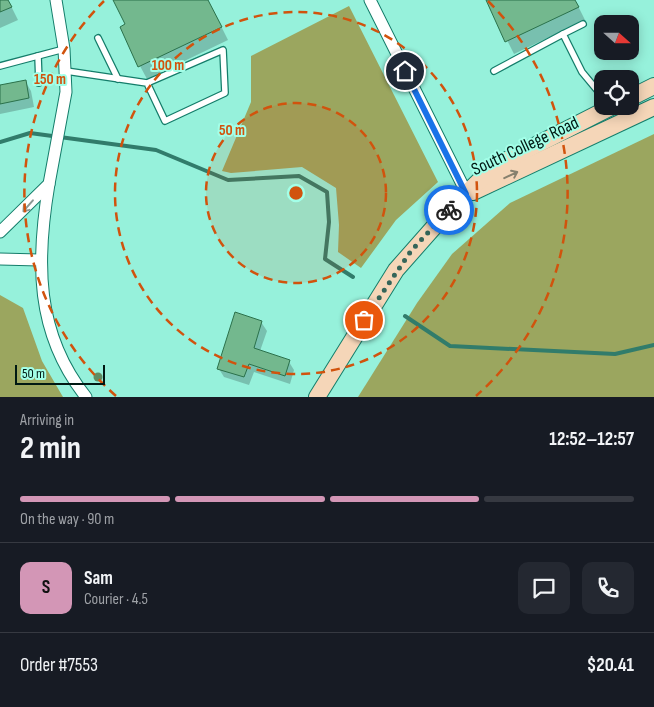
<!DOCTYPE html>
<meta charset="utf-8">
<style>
:root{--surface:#171b24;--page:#242831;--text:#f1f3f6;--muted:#9ea1a6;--line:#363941;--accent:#d396b6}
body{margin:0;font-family:"Sofia Sans Condensed",sans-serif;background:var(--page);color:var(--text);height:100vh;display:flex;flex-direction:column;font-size:19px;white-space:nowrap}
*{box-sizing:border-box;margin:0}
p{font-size:16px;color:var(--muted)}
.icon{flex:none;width:28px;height:28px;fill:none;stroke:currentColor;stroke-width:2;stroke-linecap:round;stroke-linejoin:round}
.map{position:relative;height:397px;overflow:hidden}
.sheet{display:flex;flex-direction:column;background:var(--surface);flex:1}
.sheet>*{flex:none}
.needle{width:32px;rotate:111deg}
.tools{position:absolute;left:594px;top:15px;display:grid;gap:10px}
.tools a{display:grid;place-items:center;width:45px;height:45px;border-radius:10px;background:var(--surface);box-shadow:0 2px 12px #0003;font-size:25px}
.scale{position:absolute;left:15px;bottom:12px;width:90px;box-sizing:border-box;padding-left:5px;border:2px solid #001913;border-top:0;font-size:14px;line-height:18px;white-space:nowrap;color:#001913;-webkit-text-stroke:4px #a3ffe8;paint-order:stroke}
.pin{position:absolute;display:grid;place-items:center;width:42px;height:42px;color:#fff;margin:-21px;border:2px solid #fff;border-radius:50%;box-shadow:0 1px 5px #0007}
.courier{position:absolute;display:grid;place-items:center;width:50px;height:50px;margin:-25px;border:4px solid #1a73e8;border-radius:50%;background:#fff;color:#222;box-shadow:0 1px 6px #0007}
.overview em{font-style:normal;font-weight:700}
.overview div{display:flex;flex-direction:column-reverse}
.overview{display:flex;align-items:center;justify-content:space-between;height:85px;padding:0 20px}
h1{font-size:32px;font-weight:700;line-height:38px}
.bar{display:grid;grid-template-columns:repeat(4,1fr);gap:8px 5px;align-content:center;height:60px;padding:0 20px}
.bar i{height:6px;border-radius:4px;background:var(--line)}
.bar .on{background:var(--accent)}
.bar p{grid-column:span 4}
.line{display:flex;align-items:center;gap:12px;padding:0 20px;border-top:1px solid var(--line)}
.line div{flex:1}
.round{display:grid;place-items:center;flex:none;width:52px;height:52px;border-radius:10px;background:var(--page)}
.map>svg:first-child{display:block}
.forest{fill:#9ba65f}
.shadow{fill:#0003}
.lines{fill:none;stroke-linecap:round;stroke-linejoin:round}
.stream{stroke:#317c6b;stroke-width:4}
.building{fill:#73b88e;stroke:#2b714b}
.lane-casing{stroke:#147d6a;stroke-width:8}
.street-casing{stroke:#147d6a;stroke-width:13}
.secondary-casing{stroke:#147d6a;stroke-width:18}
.lane{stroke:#fff;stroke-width:5.5}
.street{stroke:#fff;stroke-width:11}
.secondary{stroke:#f5d6b8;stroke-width:16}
.tree{fill:#608c63}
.oneway{stroke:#87816e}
.oneway2{stroke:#8c9895}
.done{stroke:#346559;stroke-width:5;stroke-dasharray:0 9}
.route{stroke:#1a73e8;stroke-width:6}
.ring{fill:none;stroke:#d1530d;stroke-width:2.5;stroke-dasharray:9 6}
.labels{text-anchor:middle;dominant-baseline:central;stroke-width:4;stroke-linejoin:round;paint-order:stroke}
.street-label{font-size:18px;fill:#001913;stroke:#a3ffe8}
.centre{fill:#d1530d;stroke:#a3ffe8;stroke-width:2.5}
.ring-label{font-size:15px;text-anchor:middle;font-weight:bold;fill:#d1530d;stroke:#a3ffe8;stroke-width:4;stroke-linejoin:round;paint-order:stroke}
</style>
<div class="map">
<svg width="654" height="397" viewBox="0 0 654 397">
<rect width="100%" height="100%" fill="#96f1db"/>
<g class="forest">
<polygon points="349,6 438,182 396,220 361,268 338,252 339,225 336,188 302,167 231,173 222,171 251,102 251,56"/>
<polygon points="654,134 654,397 358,397 417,303 452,254 510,203"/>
<polygon points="0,295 23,308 42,361 63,397 0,397"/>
</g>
<g class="shadow">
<polygon points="0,0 8,0 18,20 0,28"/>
<polygon points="114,0 208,0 228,40 147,79 140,66 126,25"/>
<polygon points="487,0 575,0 585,20 514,54"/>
<polygon points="25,81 31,91 34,107 0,114 0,87"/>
<polygon points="261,322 267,331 260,351 289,362 294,370 290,384 254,372 249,385 224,377 219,369"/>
</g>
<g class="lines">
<g class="stream">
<polyline points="0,142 30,133 156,150 228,180 299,176 327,192 329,222 325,259 353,277"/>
<polyline points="405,316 450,346 615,354 654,345"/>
</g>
</g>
<g class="building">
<polygon points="0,0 8,0 12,7 0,12"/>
<polygon points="113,0 208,0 222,27 138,67 120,27 125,24"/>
<polygon points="486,0 575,0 579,7 505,42"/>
<polygon points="26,80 29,98 0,104 0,85"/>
<polygon points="235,312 262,321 254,348 290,360 285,376 249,364 244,377 217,369"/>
</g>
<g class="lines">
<g class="lane-casing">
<g id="lane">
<polyline points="563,34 583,24"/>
<polyline points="98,38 118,79"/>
<polyline points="38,56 39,83"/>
<polyline points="0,66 64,49"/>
<polyline points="66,71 147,83 223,50 225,93 165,121 147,83"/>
<polyline points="494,71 563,34 582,72 602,96"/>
</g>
</g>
<g class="street-casing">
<g id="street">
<polyline points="370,0 467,194"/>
<path d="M49 184C36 261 35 333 86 397"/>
<polyline points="0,232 49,184 66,92 64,49 56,0"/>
<polyline points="0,259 39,260"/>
</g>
</g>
<g class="secondary-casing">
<g id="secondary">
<polyline points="630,98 654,86"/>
<polyline points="473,192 654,107"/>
<polyline points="317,397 396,270 449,210 479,181 503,162 613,106"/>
</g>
</g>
<use href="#lane" class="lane"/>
<use href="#street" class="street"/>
<use href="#secondary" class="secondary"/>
</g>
<circle class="tree" cx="98" cy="377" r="4.5"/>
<defs><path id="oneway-shaft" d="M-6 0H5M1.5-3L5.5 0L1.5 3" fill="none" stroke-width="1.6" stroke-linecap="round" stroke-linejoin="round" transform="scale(1.25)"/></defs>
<use class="oneway" href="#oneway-shaft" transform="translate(511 175) rotate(-25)"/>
<use class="oneway2" href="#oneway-shaft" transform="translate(28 206) rotate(131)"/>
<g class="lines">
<polyline class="done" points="364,320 411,251 449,210"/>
<polyline class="route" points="405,71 466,194 449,210"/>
</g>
<circle cx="296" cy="193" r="90" fill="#d1530d" fill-opacity=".12"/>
<g class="ring">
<circle cx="296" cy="193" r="90"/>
<circle cx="296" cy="193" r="181"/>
<path d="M116 396A271 271 0 0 1 104 1M488 1A271 271 0 0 1 476 396"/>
</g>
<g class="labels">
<g class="street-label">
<text transform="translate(525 146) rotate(-25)">South College Road</text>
</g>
</g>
<circle cx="296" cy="193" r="8" class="centre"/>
<g class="ring-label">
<text x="168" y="70">100 m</text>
<text x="50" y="84">150 m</text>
<text x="232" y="135">50 m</text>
</g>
</svg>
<div class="tools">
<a><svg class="needle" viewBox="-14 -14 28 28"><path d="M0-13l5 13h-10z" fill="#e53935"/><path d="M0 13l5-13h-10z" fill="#9ea1a6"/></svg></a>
<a><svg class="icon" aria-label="locate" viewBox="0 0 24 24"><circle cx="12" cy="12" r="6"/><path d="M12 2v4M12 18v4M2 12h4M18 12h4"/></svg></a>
</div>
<div class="scale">50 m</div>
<div class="pin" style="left:364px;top:320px;background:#ea580c"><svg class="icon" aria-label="bag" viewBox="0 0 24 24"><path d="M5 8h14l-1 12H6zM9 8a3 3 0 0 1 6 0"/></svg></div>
<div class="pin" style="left:405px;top:71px;background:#1f2937"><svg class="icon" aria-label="home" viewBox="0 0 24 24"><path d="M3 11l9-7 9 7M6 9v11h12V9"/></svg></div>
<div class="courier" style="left:449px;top:210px"><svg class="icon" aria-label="bike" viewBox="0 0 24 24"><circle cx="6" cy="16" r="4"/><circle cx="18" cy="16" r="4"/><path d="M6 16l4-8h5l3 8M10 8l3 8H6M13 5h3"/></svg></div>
</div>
<section class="sheet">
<div class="overview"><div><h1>2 min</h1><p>Arriving in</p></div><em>12:52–12:57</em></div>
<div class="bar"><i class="on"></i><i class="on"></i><i class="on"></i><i></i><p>On the way · 90 m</p></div>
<div class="line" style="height:90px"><b class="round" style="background:var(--accent);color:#111">S</b><div><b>Sam</b><p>Courier · 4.5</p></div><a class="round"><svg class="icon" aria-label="chat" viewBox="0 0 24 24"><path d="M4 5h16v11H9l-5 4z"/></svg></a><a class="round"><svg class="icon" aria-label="phone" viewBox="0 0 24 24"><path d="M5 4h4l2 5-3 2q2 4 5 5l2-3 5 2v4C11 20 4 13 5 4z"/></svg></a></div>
<div class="line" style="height:65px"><div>Order #7553</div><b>$20.41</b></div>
</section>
